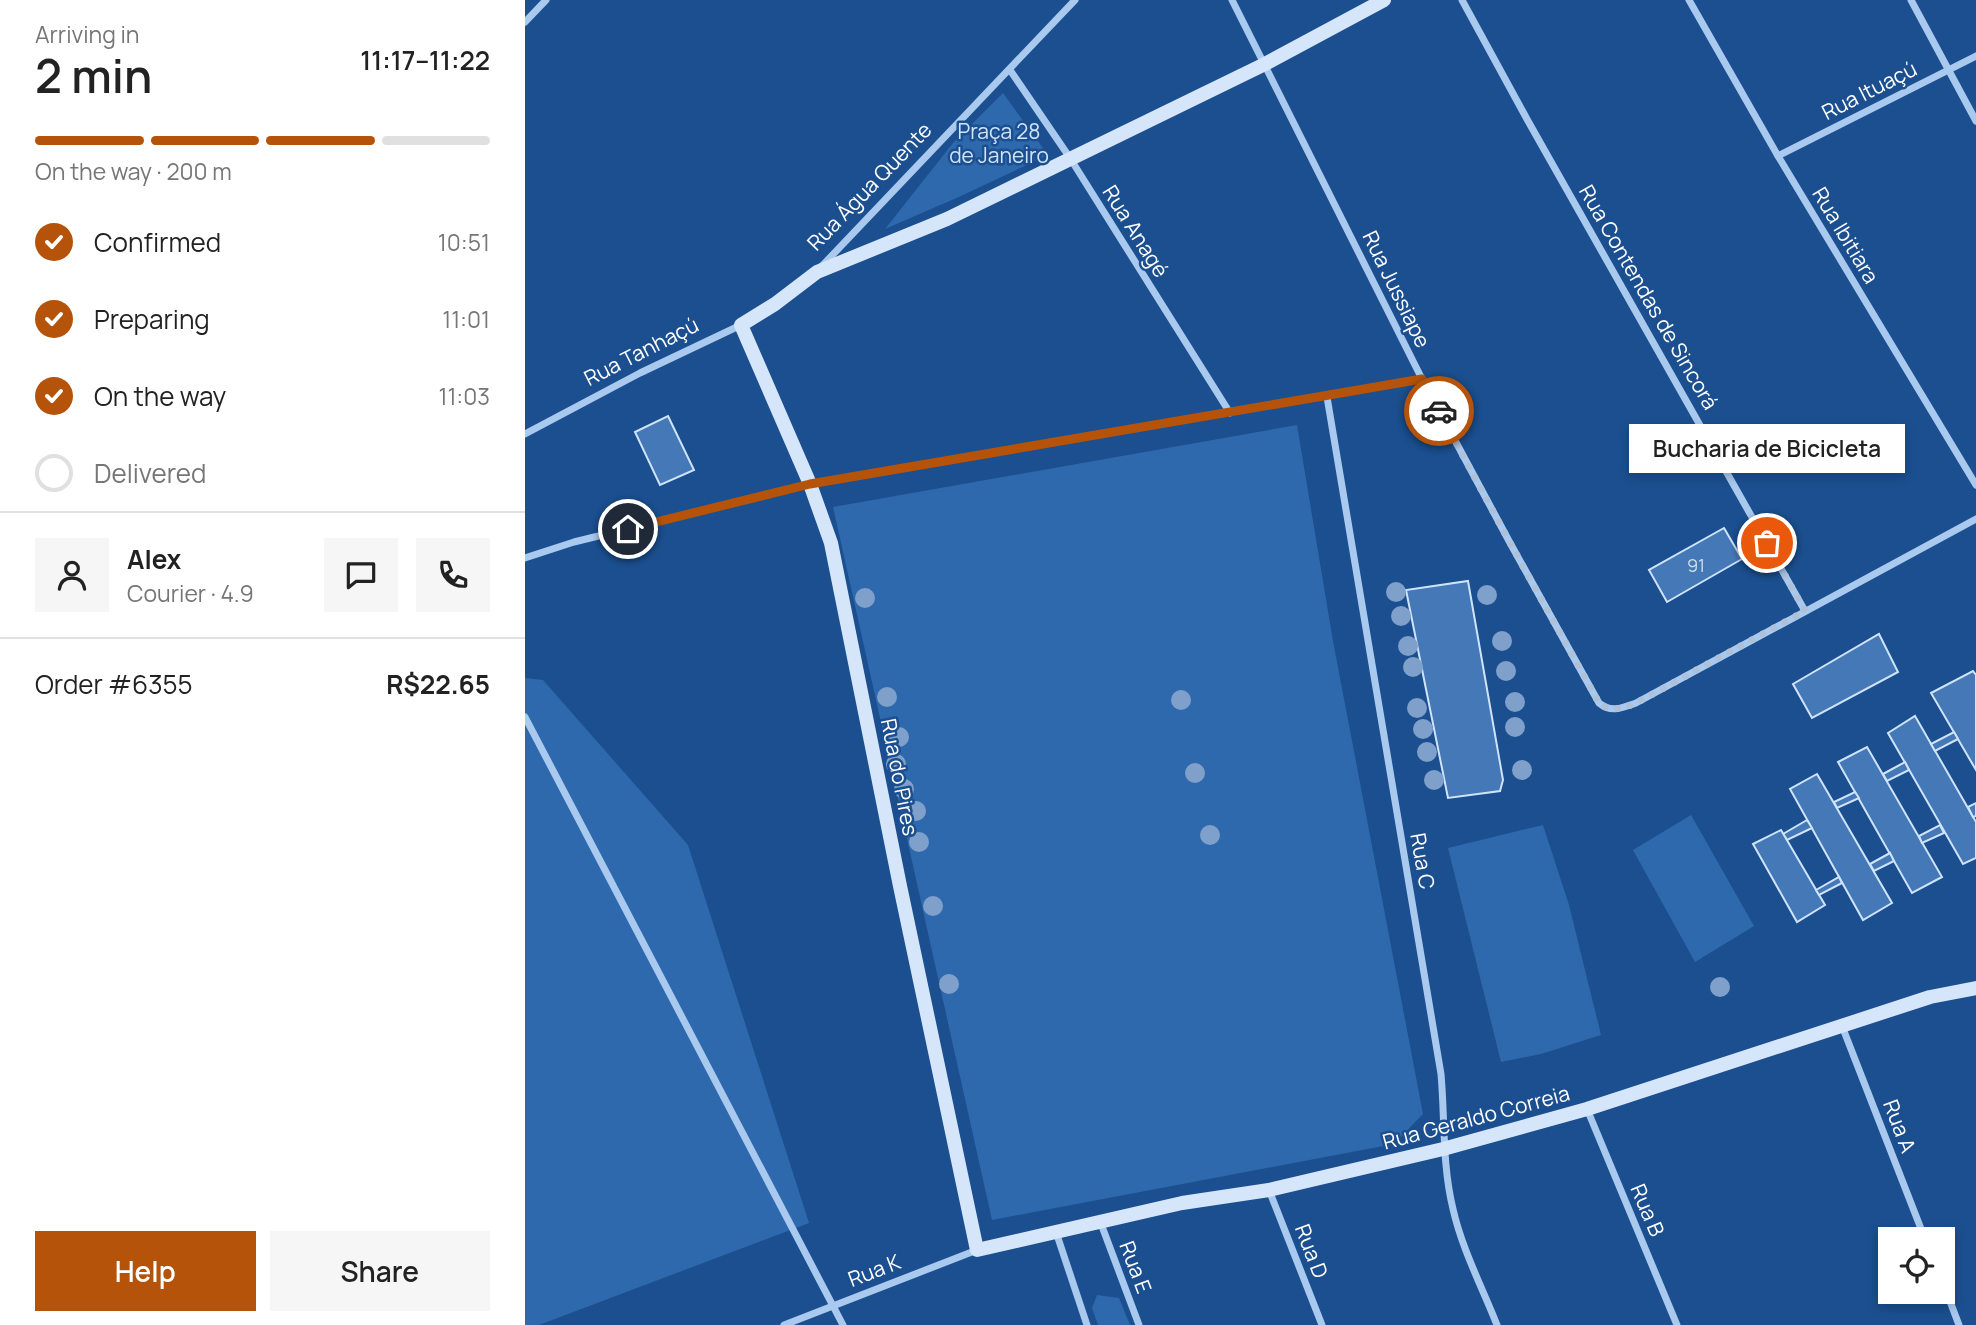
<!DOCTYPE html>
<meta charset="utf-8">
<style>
:root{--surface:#fff;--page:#f6f6f6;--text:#222;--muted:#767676;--line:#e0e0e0;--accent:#b45309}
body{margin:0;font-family:Manrope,sans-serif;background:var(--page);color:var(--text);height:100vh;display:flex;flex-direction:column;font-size:26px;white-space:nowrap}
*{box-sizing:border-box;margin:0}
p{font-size:23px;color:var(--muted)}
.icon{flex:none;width:38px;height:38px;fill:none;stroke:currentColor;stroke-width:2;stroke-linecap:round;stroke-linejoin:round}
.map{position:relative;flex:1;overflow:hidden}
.sheet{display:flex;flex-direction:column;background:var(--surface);width:525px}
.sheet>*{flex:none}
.controls{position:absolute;left:1353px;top:1227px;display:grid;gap:14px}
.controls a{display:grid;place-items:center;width:77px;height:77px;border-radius:0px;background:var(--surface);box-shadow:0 4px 10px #0003;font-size:35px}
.pin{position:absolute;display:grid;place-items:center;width:60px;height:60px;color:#fff;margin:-30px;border:4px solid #fff;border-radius:50%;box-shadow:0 2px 7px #0007}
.courier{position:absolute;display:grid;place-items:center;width:70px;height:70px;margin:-35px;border:5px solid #b45309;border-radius:50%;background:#fff;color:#222;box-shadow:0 2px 9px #0007}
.bubble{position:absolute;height:49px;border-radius:0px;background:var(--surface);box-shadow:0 4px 10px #0003;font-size:23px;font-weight:600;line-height:49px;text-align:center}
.headline em{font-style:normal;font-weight:600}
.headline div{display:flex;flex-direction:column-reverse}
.headline{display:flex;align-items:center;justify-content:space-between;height:119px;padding:0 35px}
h1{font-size:46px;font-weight:600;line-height:52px}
.bar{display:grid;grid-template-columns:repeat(4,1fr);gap:10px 7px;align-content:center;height:84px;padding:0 35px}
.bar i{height:9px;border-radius:5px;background:var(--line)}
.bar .current{background:var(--accent)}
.bar p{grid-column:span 4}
.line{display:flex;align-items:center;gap:18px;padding:0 35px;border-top:2px solid var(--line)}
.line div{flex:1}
.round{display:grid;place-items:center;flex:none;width:74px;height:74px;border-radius:0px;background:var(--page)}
ol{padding:0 35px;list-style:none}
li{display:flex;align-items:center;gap:21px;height:77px}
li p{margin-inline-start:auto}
li .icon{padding:7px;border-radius:50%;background:var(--accent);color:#fff;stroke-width:4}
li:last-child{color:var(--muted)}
li i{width:38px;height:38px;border:4px solid var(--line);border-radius:50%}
.cta{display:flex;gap:14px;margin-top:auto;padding:14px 35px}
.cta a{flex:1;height:80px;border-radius:0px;background:var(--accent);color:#fff;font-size:28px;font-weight:600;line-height:80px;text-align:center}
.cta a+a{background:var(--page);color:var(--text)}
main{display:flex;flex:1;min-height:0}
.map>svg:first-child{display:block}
.green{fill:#2e69ad}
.building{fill:#4478b7;stroke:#cfe3fa;stroke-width:2}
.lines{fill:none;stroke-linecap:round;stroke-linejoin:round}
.street{stroke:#a9c9ee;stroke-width:7}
.secondary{stroke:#d6e6fa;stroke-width:14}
.tree{fill:#7ea0ca}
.done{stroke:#afc1d8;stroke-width:7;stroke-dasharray:0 12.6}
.route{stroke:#b45309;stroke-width:9}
.labels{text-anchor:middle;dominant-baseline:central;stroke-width:5;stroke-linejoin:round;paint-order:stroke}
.number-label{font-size:18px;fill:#d0dded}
.street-label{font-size:21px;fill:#fff;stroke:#1b4f8f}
.park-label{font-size:21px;fill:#cfe3fa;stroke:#1b4f8f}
</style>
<main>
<section class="sheet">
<div class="headline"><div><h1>2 min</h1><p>Arriving in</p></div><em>11:17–11:22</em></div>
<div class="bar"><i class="current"></i><i class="current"></i><i class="current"></i><i></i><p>On the way · 200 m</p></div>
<ol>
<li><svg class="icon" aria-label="check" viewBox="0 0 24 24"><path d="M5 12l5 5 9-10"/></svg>Confirmed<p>10:51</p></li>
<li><svg class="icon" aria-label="check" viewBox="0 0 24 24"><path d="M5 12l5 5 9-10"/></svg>Preparing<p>11:01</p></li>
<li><svg class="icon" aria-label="check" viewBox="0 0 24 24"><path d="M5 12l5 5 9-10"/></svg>On the way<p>11:03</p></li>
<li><i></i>Delivered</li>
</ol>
<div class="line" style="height:126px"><a class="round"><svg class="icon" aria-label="person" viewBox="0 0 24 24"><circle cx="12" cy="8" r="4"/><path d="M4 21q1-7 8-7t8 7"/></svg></a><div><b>Alex</b><p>Courier · 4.9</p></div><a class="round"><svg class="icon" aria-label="chat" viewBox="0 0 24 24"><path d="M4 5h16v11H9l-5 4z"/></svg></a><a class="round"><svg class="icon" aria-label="phone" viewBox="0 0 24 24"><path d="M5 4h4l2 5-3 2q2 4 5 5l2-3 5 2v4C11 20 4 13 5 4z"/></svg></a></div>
<div class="line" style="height:91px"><div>Order #6355</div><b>R$22.65</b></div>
<div class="cta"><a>Help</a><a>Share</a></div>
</section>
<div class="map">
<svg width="1451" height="1325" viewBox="0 0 1451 1325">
<rect width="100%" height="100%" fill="#1b4f8f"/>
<g class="green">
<polygon points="478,93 523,155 436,196 360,229 428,143"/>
<polygon points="772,425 808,641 898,1114 869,1144 467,1220 308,507"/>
<polygon points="0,678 18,680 163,845 284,1223 14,1325 0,1325"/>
<polygon points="1166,815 1229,926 1170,962 1108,850"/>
<polygon points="1018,825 1044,905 1076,1035 1016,1054 976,1062 923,848"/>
<polygon points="572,1295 594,1298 605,1325 573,1325 567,1308"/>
</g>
<g class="building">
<polygon points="143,416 169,470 135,485 110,432"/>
<polygon points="1199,528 1217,559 1142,602 1124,570"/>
<polygon points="943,581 978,780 975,791 923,798 881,590"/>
<polygon points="1354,634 1373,672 1287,718 1268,684"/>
<polygon points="1448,671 1451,675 1451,770 1406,693"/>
<polygon points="1390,716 1451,822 1451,858 1438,864 1363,733"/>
<polygon points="1429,732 1433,739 1410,751 1406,744"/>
<polygon points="1342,747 1417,877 1387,893 1313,762"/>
<polygon points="1380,762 1384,770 1362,781 1358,774"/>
<polygon points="1292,774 1367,903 1338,920 1265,789"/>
<polygon points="1330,792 1334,798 1312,808 1309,802"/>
<polygon points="1451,803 1451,816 1448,817 1443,807"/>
<polygon points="1282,820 1287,828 1262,840 1258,834"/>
<polygon points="1415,825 1419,833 1397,843 1394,836"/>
<polygon points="1256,830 1300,905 1272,922 1228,844"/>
<polygon points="1365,853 1369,861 1349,871 1345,864"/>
<polygon points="1314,877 1317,883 1294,895 1291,890"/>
</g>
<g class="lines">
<g class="street">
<path d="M707 0 897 379 984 541 1074 703C1086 713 1097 708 1111 703L1451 519"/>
<polyline points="937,0 1003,121 1280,611"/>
<polyline points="1164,0 1253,156 1451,485"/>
<polyline points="1386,0 1451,121"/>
<polyline points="0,22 21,0"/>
<polyline points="485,70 545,158 705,413"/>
<polyline points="1253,156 1451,56"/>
<polyline points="297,266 550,0"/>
<path d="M802 397 916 1074C920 1119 917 1164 928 1209 937 1249 957 1287 972 1325"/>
<polyline points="0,434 115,373 216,325"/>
<polyline points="0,558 49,542 285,484 897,379"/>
<polyline points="0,717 318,1325"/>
<polyline points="1317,1026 1400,1239"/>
<polyline points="1062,1109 1152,1325"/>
<polyline points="744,1190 797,1325"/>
<polyline points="575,1221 614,1325"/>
<polyline points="531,1232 562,1325"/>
<polyline points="1418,1283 1434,1325"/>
<polyline points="259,1325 452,1250"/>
</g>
<polyline class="secondary" points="859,0 740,64 422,219 292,272 250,304 216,325 285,484 306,543 375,886 452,1250 657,1203 744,1190 918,1149 1062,1109 1405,997 1451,988"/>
</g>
<g class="tree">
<circle cx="871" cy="592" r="10"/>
<circle cx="962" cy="595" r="10"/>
<circle cx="340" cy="598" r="10"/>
<circle cx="876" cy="616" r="10"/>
<circle cx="977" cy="641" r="10"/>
<circle cx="883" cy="646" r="10"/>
<circle cx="888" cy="667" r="10"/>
<circle cx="981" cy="671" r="10"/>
<circle cx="362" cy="697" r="10"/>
<circle cx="656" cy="700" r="10"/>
<circle cx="990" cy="702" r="10"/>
<circle cx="892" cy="708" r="10"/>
<circle cx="990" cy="727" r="10"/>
<circle cx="898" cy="729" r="10"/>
<circle cx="374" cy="737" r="10"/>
<circle cx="902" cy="752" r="10"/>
<circle cx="371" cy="764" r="10"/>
<circle cx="997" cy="770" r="10"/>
<circle cx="670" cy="773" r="10"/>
<circle cx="909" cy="780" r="10"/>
<circle cx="379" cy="789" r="10"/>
<circle cx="391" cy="811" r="10"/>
<circle cx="685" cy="835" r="10"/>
<circle cx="394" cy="842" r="10"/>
<circle cx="408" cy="906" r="10"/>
<circle cx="424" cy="984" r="10"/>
<circle cx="1195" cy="987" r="10"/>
</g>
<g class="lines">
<path class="done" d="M914 411 984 541 1074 703C1086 713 1098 708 1111 703L1280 611 1242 543"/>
<polyline class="route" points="103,529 285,484 897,379 914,411"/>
</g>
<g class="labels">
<g class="number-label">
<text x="1171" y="565">91</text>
</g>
<g class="street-label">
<text transform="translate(1344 90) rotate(-27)">Rua Ituaçú</text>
<text transform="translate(344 186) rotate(-46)">Rua Água Quente</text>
<text transform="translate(611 231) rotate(58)">Rua Anagé</text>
<text transform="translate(1321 235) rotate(59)">Rua Ibitiara</text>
<text transform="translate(872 289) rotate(64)">Rua Jussiape</text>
<text transform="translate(1124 297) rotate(60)">Rua Contendas de Sincorá</text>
<text transform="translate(116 351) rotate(-27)">Rua Tanhaçú</text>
<text transform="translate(375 777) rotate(79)">Rua do Pires</text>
<text transform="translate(898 861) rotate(80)">Rua C</text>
<text transform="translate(951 1117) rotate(-15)">Rua Geraldo Correia</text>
<text transform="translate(1375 1126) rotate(69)">Rua A</text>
<text transform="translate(1123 1210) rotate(67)">Rua B</text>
<text transform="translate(787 1251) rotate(69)">Rua D</text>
<text transform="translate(611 1267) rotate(69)">Rua E</text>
<text transform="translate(349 1270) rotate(-21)">Rua K</text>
</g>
<g class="park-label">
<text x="474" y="131">Praça 28<tspan x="474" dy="24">de Janeiro</tspan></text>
</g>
</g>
</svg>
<div class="controls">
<a><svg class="icon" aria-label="locate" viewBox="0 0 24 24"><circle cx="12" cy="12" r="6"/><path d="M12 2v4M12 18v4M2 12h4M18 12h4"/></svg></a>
</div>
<div class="pin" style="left:1242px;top:543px;background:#ea580c"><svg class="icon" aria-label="bag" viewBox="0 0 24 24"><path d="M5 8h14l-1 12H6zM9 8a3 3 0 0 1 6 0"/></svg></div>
<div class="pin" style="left:103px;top:529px;background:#1f2937"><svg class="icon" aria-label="home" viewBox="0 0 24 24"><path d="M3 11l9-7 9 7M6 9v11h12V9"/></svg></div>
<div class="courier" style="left:914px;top:411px"><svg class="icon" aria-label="car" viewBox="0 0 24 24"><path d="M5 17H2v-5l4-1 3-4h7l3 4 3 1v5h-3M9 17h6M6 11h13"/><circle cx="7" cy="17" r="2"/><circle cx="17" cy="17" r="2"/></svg></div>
<div class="bubble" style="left:1104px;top:424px;width:276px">Bucharia de Bicicleta</div>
</div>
</main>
